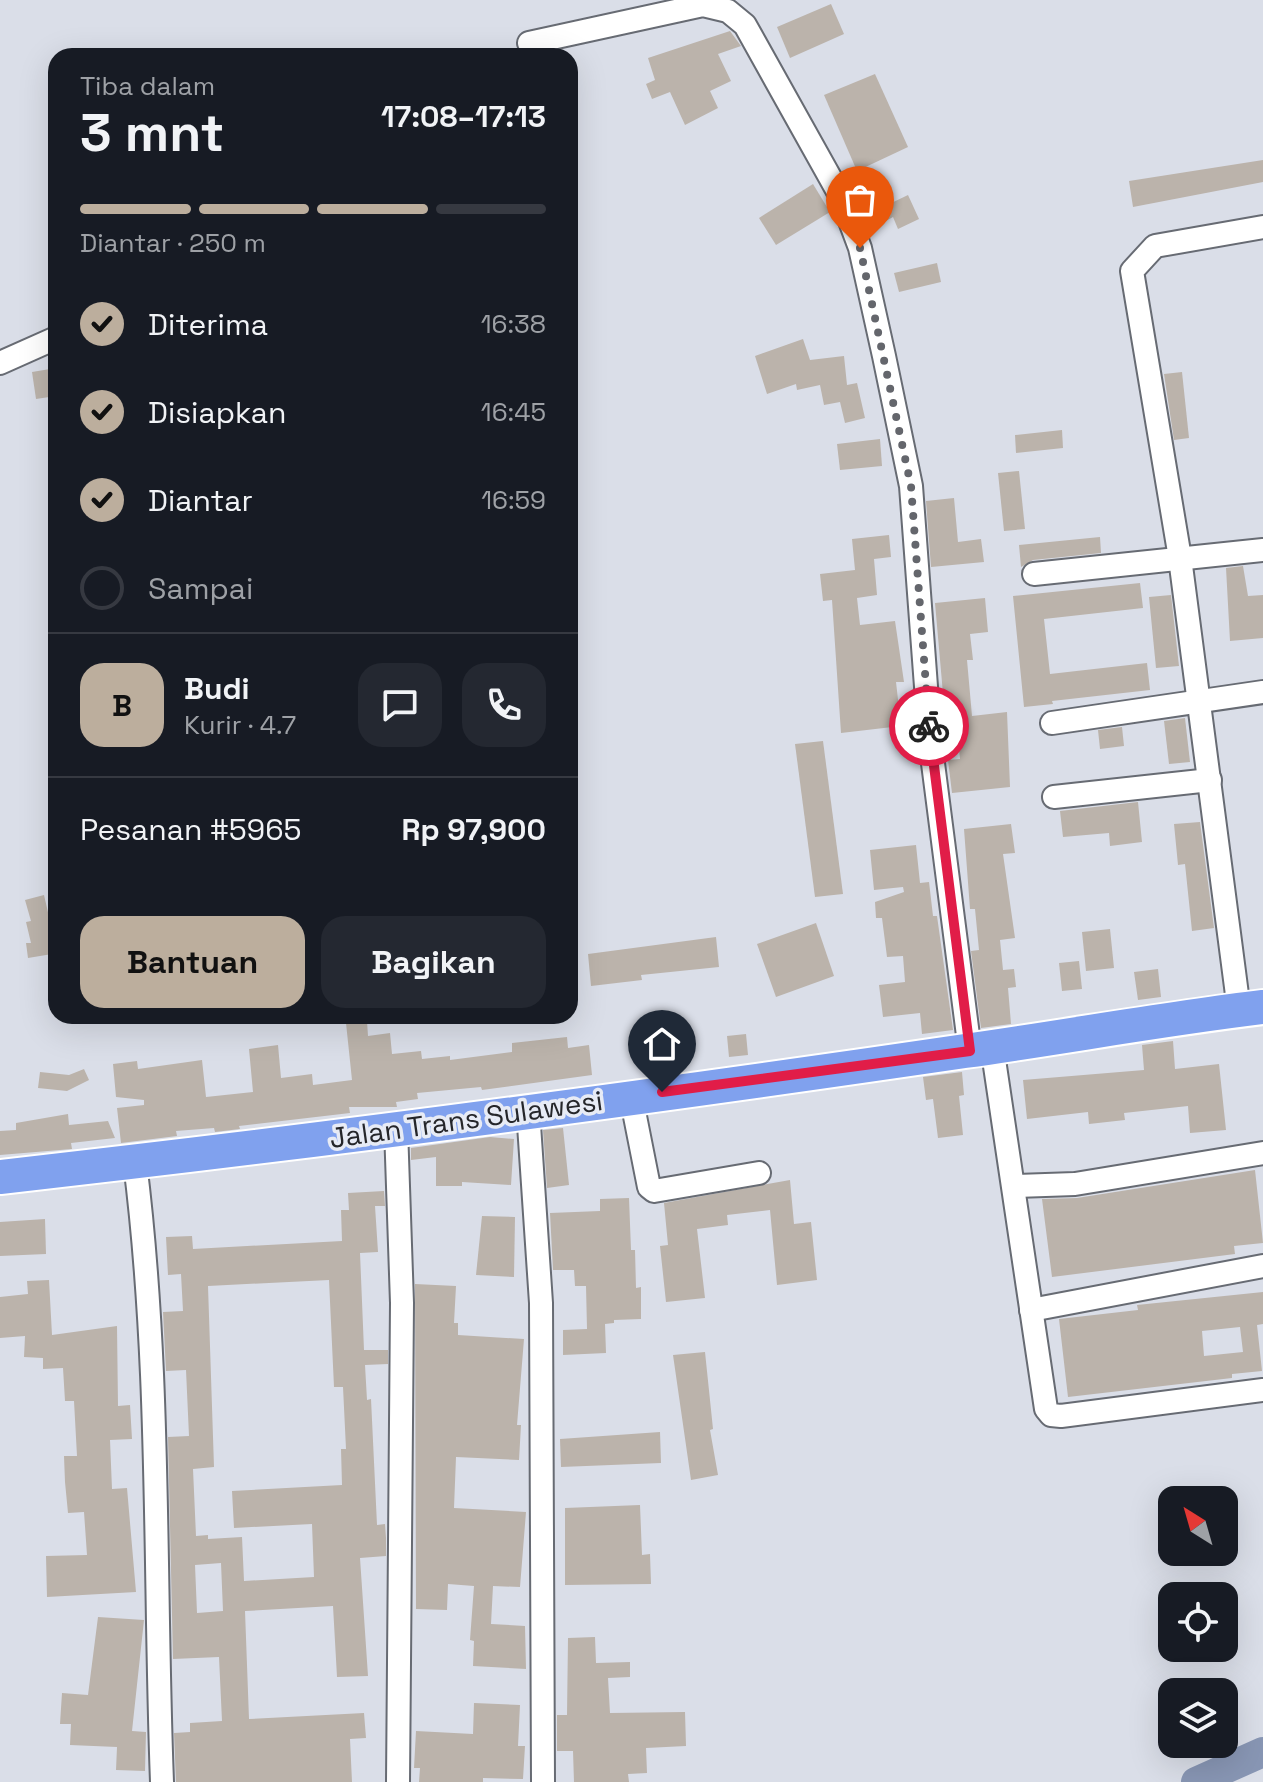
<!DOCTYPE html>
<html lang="id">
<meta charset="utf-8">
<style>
:root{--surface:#171b24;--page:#242831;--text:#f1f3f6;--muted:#9ea1a6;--line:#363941;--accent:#bcae9d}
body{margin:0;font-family:"Space Grotesk",sans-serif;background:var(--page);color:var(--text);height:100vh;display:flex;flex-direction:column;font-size:30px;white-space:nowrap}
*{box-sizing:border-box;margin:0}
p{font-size:26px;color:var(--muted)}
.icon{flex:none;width:44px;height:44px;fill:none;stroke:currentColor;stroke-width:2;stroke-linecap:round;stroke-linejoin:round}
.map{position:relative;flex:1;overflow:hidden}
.side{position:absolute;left:48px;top:48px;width:530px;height:976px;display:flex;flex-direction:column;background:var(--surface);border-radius:24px;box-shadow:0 8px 32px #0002}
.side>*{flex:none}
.needle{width:52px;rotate:323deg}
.fabs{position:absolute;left:1158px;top:1486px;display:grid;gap:16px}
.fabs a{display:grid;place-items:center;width:80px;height:80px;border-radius:16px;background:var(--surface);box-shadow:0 8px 32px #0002;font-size:40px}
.pin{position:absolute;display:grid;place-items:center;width:68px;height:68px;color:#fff;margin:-82px -34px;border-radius:50% 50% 50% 0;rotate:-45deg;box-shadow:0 0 8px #0007}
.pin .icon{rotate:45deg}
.courier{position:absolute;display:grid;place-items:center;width:80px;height:80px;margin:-40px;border:6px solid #e11d48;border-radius:50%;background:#fff;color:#222;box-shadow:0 2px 10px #0007}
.headline em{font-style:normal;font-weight:800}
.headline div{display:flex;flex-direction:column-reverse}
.headline{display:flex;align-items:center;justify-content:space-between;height:136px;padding:0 32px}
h1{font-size:52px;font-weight:800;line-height:60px}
.bar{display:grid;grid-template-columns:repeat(4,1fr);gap:12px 8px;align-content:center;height:96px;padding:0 32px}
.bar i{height:10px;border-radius:6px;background:var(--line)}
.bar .on{background:var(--accent)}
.bar p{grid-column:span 4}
.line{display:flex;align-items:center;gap:20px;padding:0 32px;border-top:2px solid var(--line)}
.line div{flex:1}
.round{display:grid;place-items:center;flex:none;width:84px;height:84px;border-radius:24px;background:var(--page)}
ol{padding:0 32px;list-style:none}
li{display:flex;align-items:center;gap:24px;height:88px}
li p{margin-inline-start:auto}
li .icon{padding:8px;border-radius:50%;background:var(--accent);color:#111;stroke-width:4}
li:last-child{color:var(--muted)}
li i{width:44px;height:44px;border:4px solid var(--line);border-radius:50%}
.action{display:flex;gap:16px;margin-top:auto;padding:16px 32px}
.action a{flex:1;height:92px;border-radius:24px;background:var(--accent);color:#111;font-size:32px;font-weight:800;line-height:92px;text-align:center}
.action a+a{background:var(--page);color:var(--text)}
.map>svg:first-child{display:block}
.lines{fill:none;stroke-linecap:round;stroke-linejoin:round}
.river{stroke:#8896b4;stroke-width:30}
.building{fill:#bbb3ab;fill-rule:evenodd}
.minor-casing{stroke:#676b73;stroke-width:26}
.highway-casing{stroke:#fff;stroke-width:38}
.minor{stroke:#fff;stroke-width:22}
.highway{stroke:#80a1ee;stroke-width:34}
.done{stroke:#64666c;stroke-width:8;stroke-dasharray:0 14.4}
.route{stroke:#e11d48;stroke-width:10}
.labels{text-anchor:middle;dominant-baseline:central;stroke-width:7;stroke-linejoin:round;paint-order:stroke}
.street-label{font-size:28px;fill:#25262a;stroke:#e7ebf5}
</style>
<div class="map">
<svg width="1263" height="1782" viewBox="0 0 1263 1782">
<rect width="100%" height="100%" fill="#dadee8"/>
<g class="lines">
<polyline class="river" points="1196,1782 1263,1752"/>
</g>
<g class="building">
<polygon points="831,4 844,34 790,58 777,27"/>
<polygon points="730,31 741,46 718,54 731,81 710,91 718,108 685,125 670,92 652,99 646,84 655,80 648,58"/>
<polygon points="875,74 908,147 857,171 824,95"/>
<polygon points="1263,160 1263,182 1133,207 1129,181"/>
<polygon points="813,184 830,212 776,245 759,218"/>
<polygon points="908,195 919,219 898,229 893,217 875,227 865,209 880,201 883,207"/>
<polygon points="937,263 941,282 899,292 894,273"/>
<polygon points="803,339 810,360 844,356 847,385 857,383 865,418 845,423 840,402 824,405 820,385 797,390 796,384 767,394 755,356"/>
<polygon points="56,368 56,396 36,399 32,372"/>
<polygon points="1182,372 1189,438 1174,440 1164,374"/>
<polygon points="1062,430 1063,448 1016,453 1015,435"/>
<polygon points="880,439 882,466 840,470 837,444"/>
<polygon points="1019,471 1025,529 1004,531 998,473"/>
<polygon points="954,498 958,542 981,539 984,562 931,567 926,501"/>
<polygon points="889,535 891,557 874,559 877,595 857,598 860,625 895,621 904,682 896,682 901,726 841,733 832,600 823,601 820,574 855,570 852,539"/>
<polygon points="1100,537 1101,553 1033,560 1021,567 1019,545"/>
<polygon points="1243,566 1248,596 1263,595 1263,638 1230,641 1226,568"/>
<polygon points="1140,583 1143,608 1044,619 1050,674 1147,663 1150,690 1052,701 1053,704 1024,707 1013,596"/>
<polygon points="1171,595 1179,666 1156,668 1149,597"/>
<polygon points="985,598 988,632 970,634 973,660 967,660 972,716 1007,712 1010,787 952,793 948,760 960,759 954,704 944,705 935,603"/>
<polygon points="1185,718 1190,762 1169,764 1164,721"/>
<polygon points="1122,727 1124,746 1100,749 1098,730"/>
<polygon points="823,741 843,894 815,897 795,744"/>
<polygon points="1138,802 1142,842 1110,846 1109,833 1063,837 1060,811"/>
<polygon points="1200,822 1214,928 1192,931 1185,864 1178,865 1174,824"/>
<polygon points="1011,824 1015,853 1003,854 1015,938 1000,940 1003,970 1014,969 1016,987 1008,988 1011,1024 981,1028 971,951 979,950 975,909 970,909 964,829"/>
<polygon points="916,845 920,883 929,882 933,916 937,916 953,1030 922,1034 920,1013 883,1017 879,985 905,982 903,956 887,957 882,918 876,918 875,902 904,892 903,887 874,890 870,850"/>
<polygon points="44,895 53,934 49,935 52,954 28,958 26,943 31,943 26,922 31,921 25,900"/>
<polygon points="816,923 834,976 776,997 757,944"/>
<polygon points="1110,929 1114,968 1086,971 1082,932"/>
<polygon points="716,937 719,967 641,975 642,980 591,986 588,954"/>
<polygon points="1079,961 1082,989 1062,991 1059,963"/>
<polygon points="1158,969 1161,997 1138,1000 1134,972"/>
<polygon points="367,1021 368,1036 390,1033 392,1054 421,1051 422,1059 450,1056 450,1060 512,1052 512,1043 567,1037 568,1048 589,1045 592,1075 482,1090 481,1087 417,1093 418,1099 396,1102 397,1107 349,1107 350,1113 239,1126 240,1129 215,1132 214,1128 176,1131 177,1136 121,1143 117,1108 144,1105 144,1100 116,1097 113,1064 137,1061 138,1069 202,1060 206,1097 253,1092 249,1049 278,1045 281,1078 312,1074 313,1085 352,1080 346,1023"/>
<polygon points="746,1034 748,1055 729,1057 727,1036"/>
<polygon points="1173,1041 1175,1069 1219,1064 1226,1130 1190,1133 1188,1106 1124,1113 1125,1120 1089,1124 1088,1112 1027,1119 1023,1080 1144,1070 1142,1045"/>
<polygon points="84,1069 89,1080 67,1091 38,1088 40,1072 69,1075"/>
<polygon points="962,1072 964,1095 959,1096 963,1135 938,1138 933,1099 926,1100 923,1077"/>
<polygon points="68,1114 69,1125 108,1121 115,1138 71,1143 72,1149 0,1155 0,1131 16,1130 16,1123"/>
<polygon points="563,1128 569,1185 547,1188 543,1130"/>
<polygon points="490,1137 514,1139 511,1185 462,1182 462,1186 436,1186 436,1157 411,1160 411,1148"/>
<polygon points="1255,1170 1263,1243 1234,1246 1235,1254 1052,1277 1042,1199 1077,1198"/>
<polygon points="790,1180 794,1224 811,1222 817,1280 777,1285 770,1210 727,1215 728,1225 697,1229 705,1298 666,1302 660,1246 668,1245 664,1203"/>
<path d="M384 1191 385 1206H375L378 1252 360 1253 364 1350H388V1364L365 1365 367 1400 371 1399 377 1525 385 1524 386 1538V1556L360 1558 368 1676 337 1677 333 1606 245 1611 249 1719 364 1713 366 1738 350 1739 352 1782H176L174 1733 190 1732V1723L222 1721 219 1657 173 1659 168 1437 189 1436 186 1370 166 1371 163 1312 183 1311 181 1274 168 1275 166 1237 192 1236 193 1249 342 1241 341 1210H349L348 1193ZM329 1280 334 1387H343L346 1449H341L342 1485 232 1491 234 1528 312 1524 314 1577 244 1581 242 1537 208 1539V1535L196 1536 193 1469 214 1467 208 1286ZM221 1563 223 1611 197 1613 195 1565Z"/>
<polygon points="629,1198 631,1250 635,1250 636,1288 641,1287 641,1319 614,1320 614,1323 605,1324 606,1353 563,1355 563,1330 587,1329 586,1286 575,1286 574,1270 553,1270 550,1213 600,1211 600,1199"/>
<polygon points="482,1216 515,1217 514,1277 476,1275"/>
<polygon points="45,1219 46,1254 0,1256 0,1222"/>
<polygon points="49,1280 52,1335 117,1326 118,1406 130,1405 132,1439 110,1440 112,1489 127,1488 136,1592 47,1597 46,1556 87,1555 84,1512 68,1513 65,1482 64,1456 77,1456 74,1401 65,1401 63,1368 43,1369 43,1358 24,1357 25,1336 0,1338 0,1297 28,1294 27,1281"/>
<polygon points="415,1284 456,1286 454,1323 458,1323 458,1335 524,1339 517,1425 521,1425 519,1460 456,1457 454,1508 526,1512 520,1587 493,1586 491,1624 525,1626 526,1669 473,1666 474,1641 470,1640 474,1586 448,1584 447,1610 416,1609"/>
<path d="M1263 1292V1324L1257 1325 1262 1371 1232 1374V1378L1068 1397 1059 1319 1138 1310 1137 1305ZM1240 1327 1243 1352 1204 1356 1202 1331Z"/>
<polygon points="705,1352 713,1429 710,1430 718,1475 691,1480 673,1355"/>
<polygon points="660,1432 661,1463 561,1467 560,1439"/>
<polygon points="640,1505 642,1555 650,1554 651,1584 565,1585 565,1508"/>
<polygon points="98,1617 144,1620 132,1731 146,1732 145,1771 116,1770 117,1747 70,1745 71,1724 60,1724 62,1693 88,1695"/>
<polygon points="595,1637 596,1663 630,1662 630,1677 608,1678 610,1713 685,1712 686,1746 646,1748 647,1773 628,1774 629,1782 574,1782 573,1751 557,1751 557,1715 567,1715 568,1638"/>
<polygon points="474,1703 520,1705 518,1746 525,1746 523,1779 483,1778 483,1782 419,1782 420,1768 414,1768 416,1731 473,1734"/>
</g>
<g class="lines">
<g class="minor-casing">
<g id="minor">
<polyline points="529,43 703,5 728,11 745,25 841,197 860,248 884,356 911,486 930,740 970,1051"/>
<polyline points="0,363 56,338"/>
<polyline points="1034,574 1263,550"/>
<polyline points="1052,723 1263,692"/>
<polyline points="1054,797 1210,780"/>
<polyline points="1239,1010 1180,558 1132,271 1155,246 1263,227"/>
<polyline points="992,1046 1046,1409 1051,1415 1061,1416 1263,1390"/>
<polyline points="631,1096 649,1187 654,1191 759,1173"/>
<polyline points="528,1110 541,1303 543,1782"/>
<polyline points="396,1128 402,1303 398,1782"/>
<path d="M135 1163C161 1369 154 1576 162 1782"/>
<polyline points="1015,1186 1075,1184 1263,1153"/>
<polyline points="1031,1310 1263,1266"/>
</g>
</g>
<g class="highway-casing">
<path id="highway" d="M0 1177C322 1141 644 1098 965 1051 1065 1037 1163 1019 1263 1007"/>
</g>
<use href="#minor" class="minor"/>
<use href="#highway" class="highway"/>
</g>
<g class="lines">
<polyline class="done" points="860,248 911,486 929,726"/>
<polyline class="route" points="662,1092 970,1051 929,726"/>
</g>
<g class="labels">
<g class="street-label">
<text transform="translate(466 1119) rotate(-8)">Jalan Trans Sulawesi</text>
</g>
</g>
</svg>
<div class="fabs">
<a><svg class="needle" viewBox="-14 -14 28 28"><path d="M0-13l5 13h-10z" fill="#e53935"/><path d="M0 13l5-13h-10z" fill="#9ea1a6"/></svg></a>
<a><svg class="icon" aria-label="locate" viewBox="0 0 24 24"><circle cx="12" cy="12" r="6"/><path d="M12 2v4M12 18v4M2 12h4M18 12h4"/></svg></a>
<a><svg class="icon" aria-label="layers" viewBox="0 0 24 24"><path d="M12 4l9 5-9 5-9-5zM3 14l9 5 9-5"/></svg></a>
</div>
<div class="pin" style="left:860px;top:248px;background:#ea580c"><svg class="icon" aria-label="bag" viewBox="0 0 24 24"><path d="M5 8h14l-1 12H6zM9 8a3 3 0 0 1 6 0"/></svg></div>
<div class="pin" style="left:662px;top:1092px;background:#1f2937"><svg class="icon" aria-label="home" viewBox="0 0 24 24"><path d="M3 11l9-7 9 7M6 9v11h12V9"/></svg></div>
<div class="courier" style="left:929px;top:726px"><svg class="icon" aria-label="bike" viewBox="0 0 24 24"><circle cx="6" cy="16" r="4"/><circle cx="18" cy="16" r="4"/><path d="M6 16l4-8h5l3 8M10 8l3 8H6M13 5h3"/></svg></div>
<section class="side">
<div class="headline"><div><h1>3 mnt</h1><p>Tiba dalam</p></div><em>17:08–17:13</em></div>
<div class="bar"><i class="on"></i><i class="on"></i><i class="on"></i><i></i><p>Diantar · 250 m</p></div>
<ol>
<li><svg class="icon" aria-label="check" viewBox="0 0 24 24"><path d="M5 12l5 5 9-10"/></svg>Diterima<p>16:38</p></li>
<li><svg class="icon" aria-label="check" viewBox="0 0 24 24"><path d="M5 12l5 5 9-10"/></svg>Disiapkan<p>16:45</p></li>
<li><svg class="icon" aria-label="check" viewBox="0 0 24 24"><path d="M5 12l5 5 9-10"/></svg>Diantar<p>16:59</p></li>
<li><i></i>Sampai</li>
</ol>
<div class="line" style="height:144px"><b class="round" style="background:var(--accent);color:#111">B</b><div><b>Budi</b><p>Kurir · 4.7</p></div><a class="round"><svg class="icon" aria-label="chat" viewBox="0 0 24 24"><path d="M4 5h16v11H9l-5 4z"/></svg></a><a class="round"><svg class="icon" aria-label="phone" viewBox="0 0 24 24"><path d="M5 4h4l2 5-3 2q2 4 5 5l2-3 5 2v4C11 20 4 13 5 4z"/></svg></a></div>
<div class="line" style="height:104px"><div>Pesanan #5965</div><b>Rp 97,900</b></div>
<div class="action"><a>Bantuan</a><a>Bagikan</a></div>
</section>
</div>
